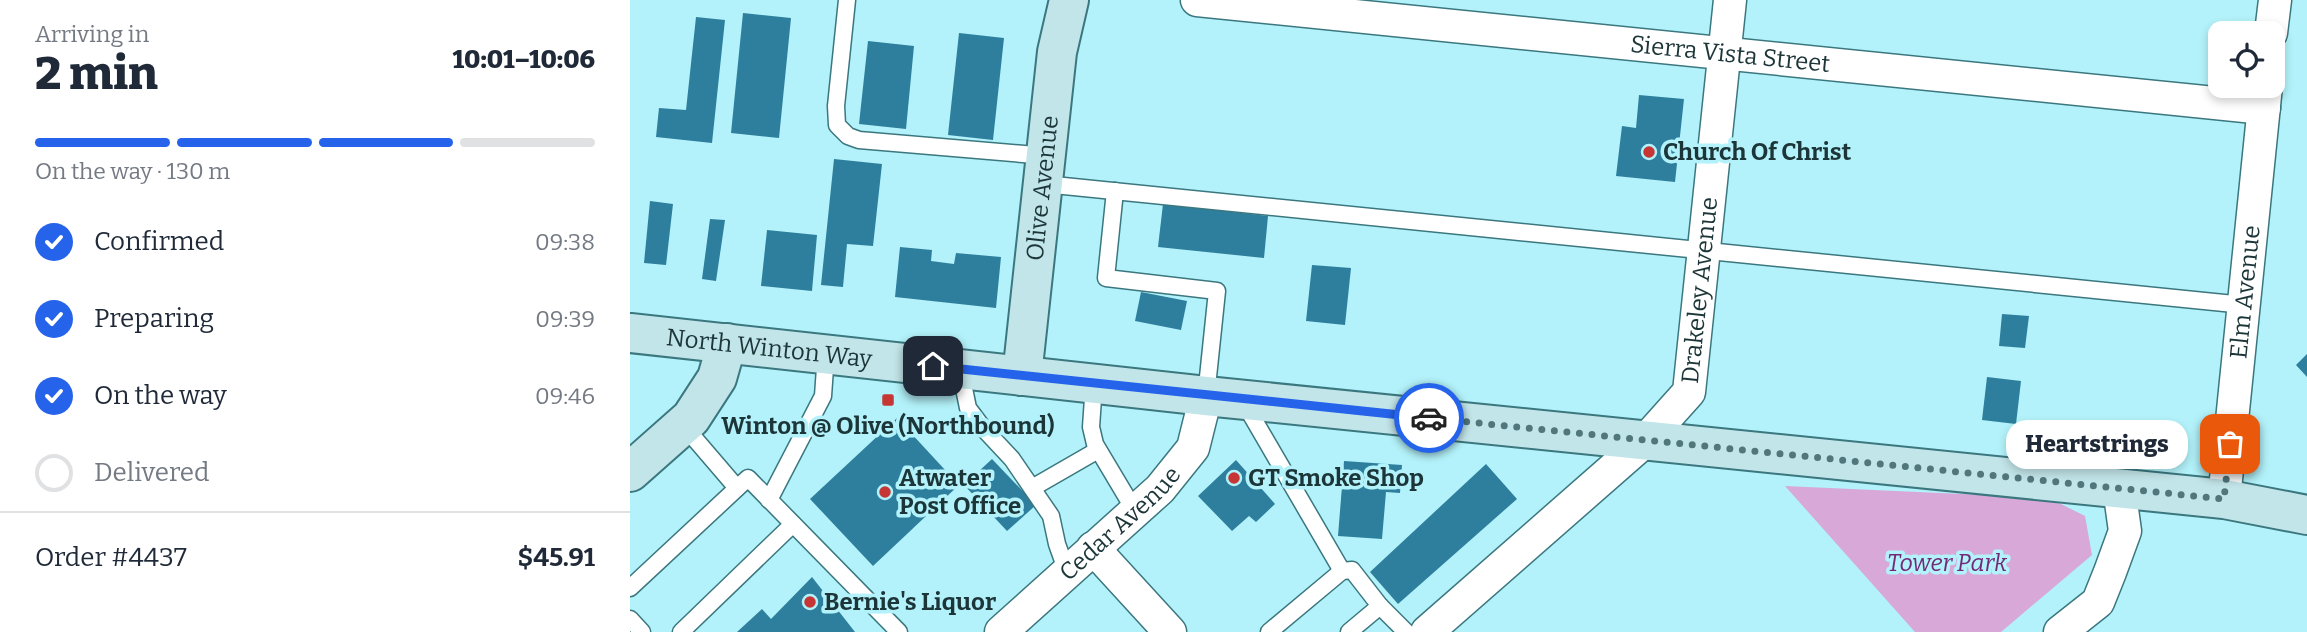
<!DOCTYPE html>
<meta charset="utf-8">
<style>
:root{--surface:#fff;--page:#f6f6f7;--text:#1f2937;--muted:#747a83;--line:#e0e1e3;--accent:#2563eb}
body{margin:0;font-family:Bitter,serif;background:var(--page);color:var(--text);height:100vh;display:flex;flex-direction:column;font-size:26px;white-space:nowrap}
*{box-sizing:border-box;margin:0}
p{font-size:23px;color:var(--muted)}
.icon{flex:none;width:38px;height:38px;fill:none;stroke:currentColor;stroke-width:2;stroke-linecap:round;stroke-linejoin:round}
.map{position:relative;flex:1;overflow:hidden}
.drawer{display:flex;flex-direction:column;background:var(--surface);width:630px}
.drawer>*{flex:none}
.controls{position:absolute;left:1578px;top:21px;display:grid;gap:14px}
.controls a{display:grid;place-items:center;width:77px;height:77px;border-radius:14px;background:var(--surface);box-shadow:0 4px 10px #0003;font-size:35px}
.pin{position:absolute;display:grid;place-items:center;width:60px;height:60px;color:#fff;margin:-30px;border-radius:14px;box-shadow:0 4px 10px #0006}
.courier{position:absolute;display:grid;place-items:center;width:70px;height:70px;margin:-35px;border:5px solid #2563eb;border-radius:50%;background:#fff;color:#222;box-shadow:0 2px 9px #0007}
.bubble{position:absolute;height:49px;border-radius:21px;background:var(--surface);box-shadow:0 4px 10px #0003;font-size:23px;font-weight:800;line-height:49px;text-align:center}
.summary em{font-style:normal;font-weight:800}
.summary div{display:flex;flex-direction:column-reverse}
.summary{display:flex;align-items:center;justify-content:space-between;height:119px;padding:0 35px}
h1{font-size:46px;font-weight:800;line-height:52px}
.bar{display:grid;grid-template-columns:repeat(4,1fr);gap:10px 7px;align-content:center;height:84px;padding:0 35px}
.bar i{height:9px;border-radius:5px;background:var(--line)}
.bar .current{background:var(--accent)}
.bar p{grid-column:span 4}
.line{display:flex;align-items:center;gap:18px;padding:0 35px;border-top:2px solid var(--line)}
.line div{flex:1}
ol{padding:0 35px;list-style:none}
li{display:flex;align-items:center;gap:21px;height:77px}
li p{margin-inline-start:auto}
li .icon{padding:7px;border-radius:50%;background:var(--accent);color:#fff;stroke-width:4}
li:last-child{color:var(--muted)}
li i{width:38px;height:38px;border:4px solid var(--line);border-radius:50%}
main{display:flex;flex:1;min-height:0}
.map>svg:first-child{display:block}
.green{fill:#d8a8d8}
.building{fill:#2d7f9d}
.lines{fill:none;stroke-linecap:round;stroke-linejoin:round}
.lane-casing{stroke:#3b777f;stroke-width:19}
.street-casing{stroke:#3b777f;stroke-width:35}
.secondary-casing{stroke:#3b777f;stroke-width:42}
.lane{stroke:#fff;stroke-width:16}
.street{stroke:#fff;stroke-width:32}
.secondary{stroke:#c2e5e9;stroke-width:38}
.done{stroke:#51777c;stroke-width:7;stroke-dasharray:0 12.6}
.route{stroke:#2563eb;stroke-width:9}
.poi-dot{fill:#c53634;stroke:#b3f2fa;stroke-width:2.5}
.labels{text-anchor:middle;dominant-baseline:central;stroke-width:7;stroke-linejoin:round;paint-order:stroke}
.street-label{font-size:24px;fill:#1c3538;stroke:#b3f2fa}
.poi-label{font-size:24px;font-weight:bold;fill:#1c3538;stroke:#b3f2fa;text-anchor:start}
.park-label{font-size:24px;font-style:italic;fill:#732976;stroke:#b3f2fa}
</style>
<main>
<section class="drawer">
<div class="summary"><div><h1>2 min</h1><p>Arriving in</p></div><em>10:01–10:06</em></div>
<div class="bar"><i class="current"></i><i class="current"></i><i class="current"></i><i></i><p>On the way · 130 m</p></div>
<ol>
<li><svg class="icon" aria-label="check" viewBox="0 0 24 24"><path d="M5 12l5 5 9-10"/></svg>Confirmed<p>09:38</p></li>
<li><svg class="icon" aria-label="check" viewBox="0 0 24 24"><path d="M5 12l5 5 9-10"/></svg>Preparing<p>09:39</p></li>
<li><svg class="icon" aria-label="check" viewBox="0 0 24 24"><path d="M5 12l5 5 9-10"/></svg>On the way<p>09:46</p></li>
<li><i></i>Delivered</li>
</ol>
<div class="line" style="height:91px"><div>Order #4437</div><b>$45.91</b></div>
</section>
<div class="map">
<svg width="1677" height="632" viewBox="0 0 1677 632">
<rect width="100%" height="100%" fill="#b3f2fa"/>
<polygon class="green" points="1155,486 1419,498 1455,516 1462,555 1371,632 1285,632"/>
<g class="building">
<polygon points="113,13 161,18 149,138 101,133"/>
<polygon points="66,17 95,20 82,143 26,137 29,108 56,110"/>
<polygon points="329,33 374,38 363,140 318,135"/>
<polygon points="238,41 284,46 276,129 229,124"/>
<polygon points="1009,95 1054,99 1045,182 986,176 992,126 1006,128"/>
<polygon points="204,159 252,164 243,246 217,244 213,287 191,285"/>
<polygon points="20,201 43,204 36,265 14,263"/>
<polygon points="533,204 638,216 634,258 528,247"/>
<polygon points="80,219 95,220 86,281 72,279"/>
<polygon points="137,230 187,235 182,291 131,286"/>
<polygon points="270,247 302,250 301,261 324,264 326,253 371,257 366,308 265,297"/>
<polygon points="682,265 721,268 715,325 676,321"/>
<polygon points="511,292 557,301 551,330 505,321"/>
<polygon points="1372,314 1399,316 1395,348 1369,346"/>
<polygon points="1677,354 1677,377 1666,365"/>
<polygon points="1357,377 1391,381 1386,424 1352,420"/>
<polygon points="267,418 329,485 243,566 180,499"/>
<polygon points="362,459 406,505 377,531 334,485"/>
<polygon points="606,460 645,504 626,522 619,516 602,531 568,496"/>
<polygon points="714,461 772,465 770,493 756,492 752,539 708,536"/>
<polygon points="856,464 887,499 768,604 740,572"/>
<polygon points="182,577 225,632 107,632 132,609 141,619"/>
</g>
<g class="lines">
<g class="lane-casing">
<g id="lane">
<polyline points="217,0 206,106 207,125 218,136 229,140 417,156"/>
<polyline points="414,184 1614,305"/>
<polyline points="485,191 476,278 587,291 576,396"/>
<polyline points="330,369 338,408 353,428 382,459 421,516 427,544 437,572"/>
<polyline points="464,384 461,427 465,444 505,511"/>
<polyline points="613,401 712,571"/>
<polyline points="53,425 107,488"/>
<polyline points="402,488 468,450"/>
<polyline points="139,500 193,396 196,354"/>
<polyline points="0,588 118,478 269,632"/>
<polyline points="750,606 776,632"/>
<polyline points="0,619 12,632"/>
<polyline points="51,632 163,524"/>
<polyline points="639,632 712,571 722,570 750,606 719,632"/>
</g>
</g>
<g class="street-casing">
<g id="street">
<path id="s1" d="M567 0 1634 108"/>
<polyline points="1641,33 1645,0"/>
<path id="s2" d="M1594 499 1636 86"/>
<polyline points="463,548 540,632"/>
<path id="s3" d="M371 632 530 489 563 448 576 396"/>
<path id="s4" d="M797 632 1016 440 1059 392 1100 0"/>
<polyline points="1430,632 1468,602 1480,572 1495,531 1489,488"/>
</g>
</g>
<g class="secondary-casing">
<g id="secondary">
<path id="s5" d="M0 333 576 396 1594 499 1677 515"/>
<path id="s6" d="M392 376 427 52 439 0"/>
<polyline points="0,472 61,418 87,378 97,343"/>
</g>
</g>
<use href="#lane" class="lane"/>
<use href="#street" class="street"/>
<use href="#secondary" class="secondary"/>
</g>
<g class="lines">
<polyline class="done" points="799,418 1594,499 1600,444"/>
<polyline class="route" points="303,366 799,418"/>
</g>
<g class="poi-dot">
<circle cx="1019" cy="152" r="7"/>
<rect x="251" y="393" width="14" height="14" rx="3.5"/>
<circle cx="604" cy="478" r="7"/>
<circle cx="255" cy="492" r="7"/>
<circle cx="180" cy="602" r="7"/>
</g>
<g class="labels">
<g class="street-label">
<text stroke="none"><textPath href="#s1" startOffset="536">Sierra Vista Street</textPath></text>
<text stroke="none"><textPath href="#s6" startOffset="189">Olive Avenue</textPath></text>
<text stroke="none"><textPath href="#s4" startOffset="458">Drakeley Avenue</textPath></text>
<text stroke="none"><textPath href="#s2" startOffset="208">Elm Avenue</textPath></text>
<text stroke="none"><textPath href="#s5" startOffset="140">North Winton Way</textPath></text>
<text stroke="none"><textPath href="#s3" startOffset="161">Cedar Avenue</textPath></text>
</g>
<g class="poi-label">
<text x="1033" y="152">Church Of Christ</text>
<text x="258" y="426" text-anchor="middle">Winton @ Olive (Northbound)</text>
<text x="269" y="478">Atwater<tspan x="269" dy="28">Post Office</tspan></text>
<text x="618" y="478">GT Smoke Shop</text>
<text x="194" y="602">Bernie's Liquor</text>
</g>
<g class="park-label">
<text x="1317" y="563">Tower Park</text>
</g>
</g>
</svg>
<div class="controls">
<a><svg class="icon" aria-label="locate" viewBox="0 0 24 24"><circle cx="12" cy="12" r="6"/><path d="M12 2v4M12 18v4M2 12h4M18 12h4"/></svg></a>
</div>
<div class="pin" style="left:1600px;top:444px;background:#ea580c"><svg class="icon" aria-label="bag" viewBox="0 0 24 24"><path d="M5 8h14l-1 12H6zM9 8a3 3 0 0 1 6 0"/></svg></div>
<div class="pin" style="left:303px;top:366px;background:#1f2937"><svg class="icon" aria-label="home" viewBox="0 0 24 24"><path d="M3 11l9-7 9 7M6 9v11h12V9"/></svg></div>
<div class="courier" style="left:799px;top:418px"><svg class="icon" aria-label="car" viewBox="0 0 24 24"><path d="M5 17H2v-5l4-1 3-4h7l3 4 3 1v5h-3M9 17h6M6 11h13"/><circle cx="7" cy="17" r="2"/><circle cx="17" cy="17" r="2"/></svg></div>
<div class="bubble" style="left:1376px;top:420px;width:182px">Heartstrings</div>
</div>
</main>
